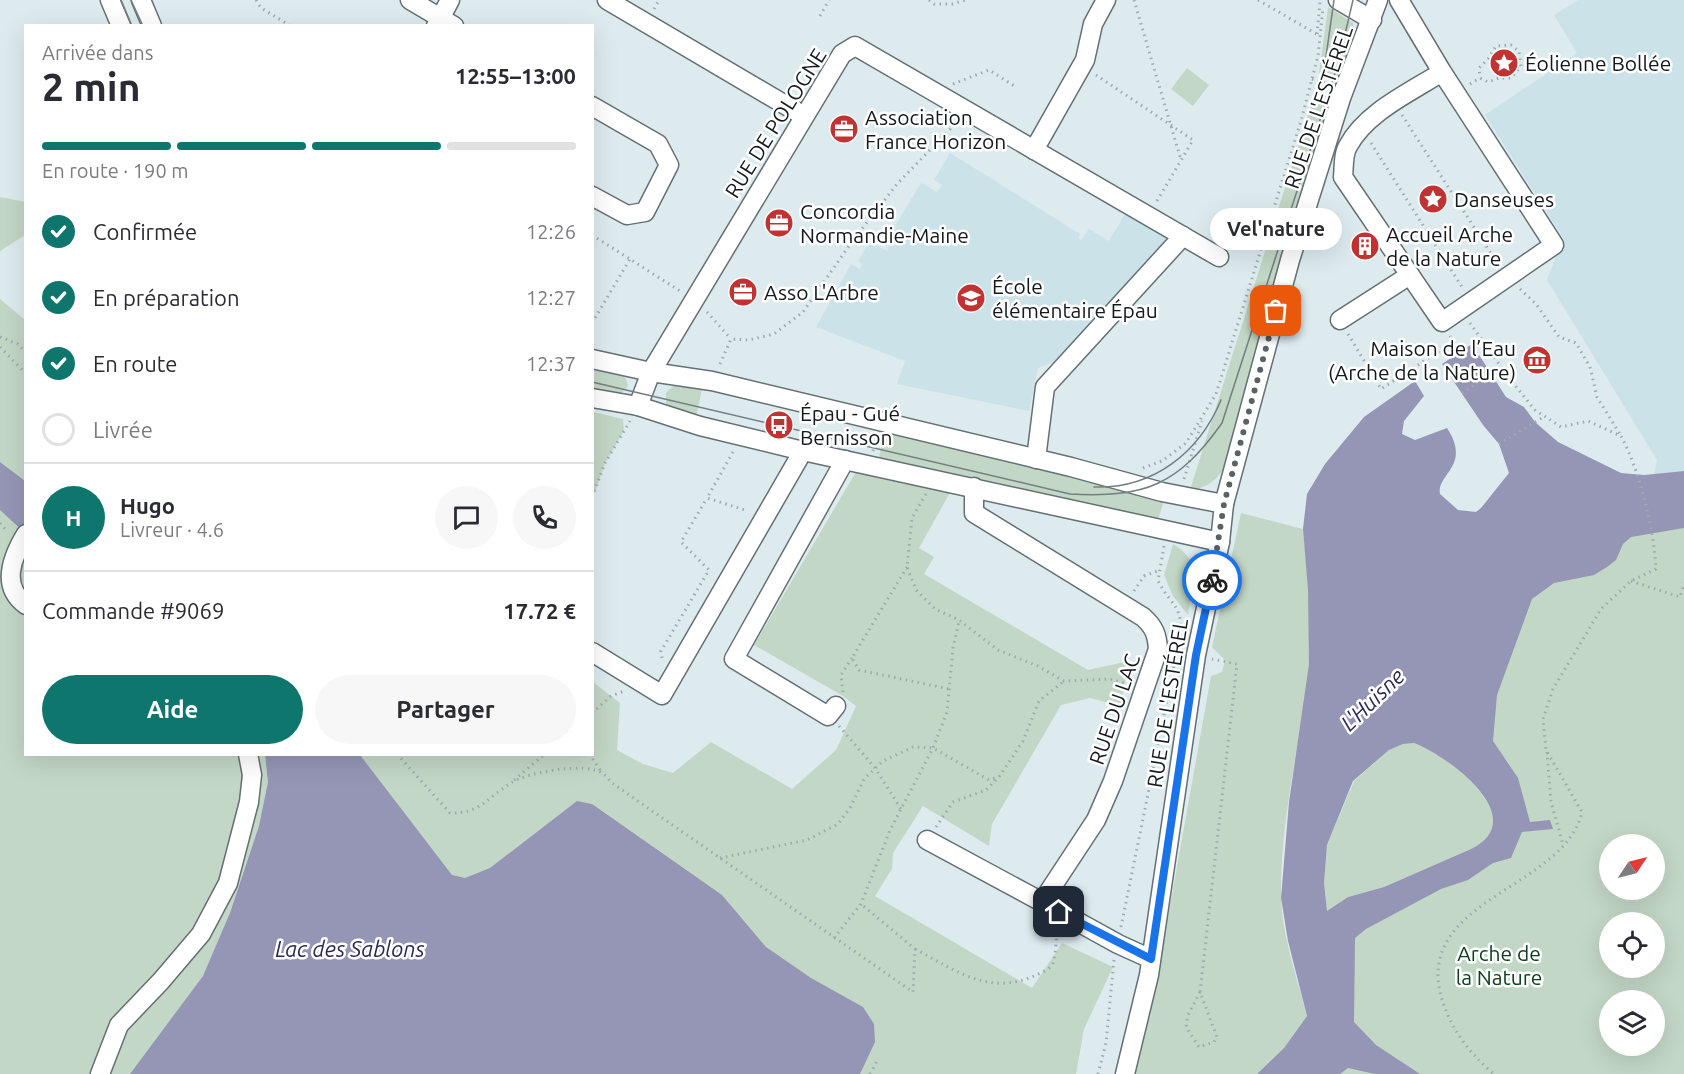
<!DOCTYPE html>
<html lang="fr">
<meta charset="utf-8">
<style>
:root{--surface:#fff;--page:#f7f7f7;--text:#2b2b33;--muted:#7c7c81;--line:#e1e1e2;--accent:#0f766e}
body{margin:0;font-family:Ubuntu,sans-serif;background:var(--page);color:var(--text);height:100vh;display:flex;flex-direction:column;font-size:22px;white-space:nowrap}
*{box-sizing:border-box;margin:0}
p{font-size:20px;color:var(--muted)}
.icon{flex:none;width:33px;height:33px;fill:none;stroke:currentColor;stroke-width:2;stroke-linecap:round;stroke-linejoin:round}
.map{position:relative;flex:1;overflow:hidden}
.sheet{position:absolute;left:24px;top:24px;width:570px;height:732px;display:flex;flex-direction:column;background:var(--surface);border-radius:0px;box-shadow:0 6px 24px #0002}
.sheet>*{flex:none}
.needle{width:39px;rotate:55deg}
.buttons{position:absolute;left:1599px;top:834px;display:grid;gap:12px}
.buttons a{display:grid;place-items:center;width:66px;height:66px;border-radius:50%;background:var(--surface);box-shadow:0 6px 24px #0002;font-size:30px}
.pin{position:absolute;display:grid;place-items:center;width:51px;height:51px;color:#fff;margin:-26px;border-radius:12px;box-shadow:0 3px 9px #0006}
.courier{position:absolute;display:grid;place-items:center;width:60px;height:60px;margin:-30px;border:4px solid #1a73e8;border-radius:50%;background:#fff;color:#222;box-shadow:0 2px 8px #0007}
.bubble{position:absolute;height:42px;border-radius:21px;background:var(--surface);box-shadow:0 6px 24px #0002;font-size:20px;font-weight:700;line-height:42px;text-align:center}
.headline em{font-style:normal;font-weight:700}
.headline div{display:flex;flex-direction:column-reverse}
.headline{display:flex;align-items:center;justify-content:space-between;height:102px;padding:0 18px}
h1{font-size:39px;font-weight:700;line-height:45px}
.bar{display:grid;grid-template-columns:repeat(4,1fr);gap:9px 6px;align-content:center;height:72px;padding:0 18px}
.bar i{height:8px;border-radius:4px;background:var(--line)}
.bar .on{background:var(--accent)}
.bar p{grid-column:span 4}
.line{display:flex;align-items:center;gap:15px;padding:0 18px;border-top:2px solid var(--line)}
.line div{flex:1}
.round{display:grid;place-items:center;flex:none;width:63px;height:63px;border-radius:32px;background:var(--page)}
ol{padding:0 18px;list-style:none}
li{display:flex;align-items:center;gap:18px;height:66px}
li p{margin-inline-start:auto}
li .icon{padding:6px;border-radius:50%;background:var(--accent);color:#fff;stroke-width:4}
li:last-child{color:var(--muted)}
li i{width:33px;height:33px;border:3px solid var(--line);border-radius:50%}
.button{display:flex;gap:12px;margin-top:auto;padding:12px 18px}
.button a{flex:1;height:69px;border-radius:36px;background:var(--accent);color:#fff;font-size:24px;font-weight:700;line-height:69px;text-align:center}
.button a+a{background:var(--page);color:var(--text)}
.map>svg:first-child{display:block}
.built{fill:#cbe2e9}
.green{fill:#c3d7c6;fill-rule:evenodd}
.water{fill:#9595b6;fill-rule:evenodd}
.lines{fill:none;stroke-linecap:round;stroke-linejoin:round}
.minor-casing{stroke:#647074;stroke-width:21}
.path{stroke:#9faaae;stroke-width:3;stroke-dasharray:1.5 4.5;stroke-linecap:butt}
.minor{stroke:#fff;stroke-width:18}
.tram{stroke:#757e81;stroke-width:1.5}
.done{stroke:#5a6265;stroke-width:6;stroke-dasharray:0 10.8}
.route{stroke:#1a73e8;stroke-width:8}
.labels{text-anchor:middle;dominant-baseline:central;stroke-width:5;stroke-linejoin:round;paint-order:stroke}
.poi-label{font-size:21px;fill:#14191b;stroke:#fff;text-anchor:start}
.street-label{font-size:21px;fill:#14191b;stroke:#fff}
.park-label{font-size:21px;fill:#0d401f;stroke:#fff}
.water-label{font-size:22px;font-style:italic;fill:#2d2956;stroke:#fff}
</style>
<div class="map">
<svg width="1684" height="1074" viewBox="0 0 1684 1074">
<rect width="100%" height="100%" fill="#ddebef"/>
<g class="built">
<polygon points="1578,0 1684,0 1684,471 1654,474 1657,460 1547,280 1563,238 1485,115 1577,53 1554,15"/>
<polygon points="950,153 1080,234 1078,238 1081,240 1089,229 1109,241 1125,214 1169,238 1054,362 1038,368 1029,411 897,384 905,361 816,327 851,264 860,269 862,264 858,261 870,241 887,251 889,247 884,244 921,183 937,192 942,185 934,180"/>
</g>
<g class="green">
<polygon points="1328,7 1353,23 1354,28 1339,79 1319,73"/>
<polygon points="1187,68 1209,85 1193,106 1171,89"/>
<path d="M1315 92 1333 98 1271 290 1224 468C1215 482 1206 488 1190 490Z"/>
<polygon points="0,197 26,202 25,235 0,251"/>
<polygon points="0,299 25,320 26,754 592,754 593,682 620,703 617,750 643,764 673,773 711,742 792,789 836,750 856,706 843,696 754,645 860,465 952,489 919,548 934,557 924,574 1088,670 1129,661 1121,706 1090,698 1061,705 992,824 989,846 923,806 893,853 892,869 875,896 1032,988 1062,943 1113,967 1084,1029 1076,1074 0,1074"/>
<path d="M593 363C608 367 625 367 628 386L620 395 593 391Z"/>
<polygon points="675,384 702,389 696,418 671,410 666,404 666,393"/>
<polygon points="593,412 623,419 624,431 605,463 593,497"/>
<polygon points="885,431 1165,497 1158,520 878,461"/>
<path d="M1684 498V1074H1290L1335 938 1495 847 1501 802 1463 745 1503 576ZM1610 844H1654V890H1610ZM1610 922H1654V968H1610ZM1610 1000H1654V1046H1610Z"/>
<path d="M1241 513 1303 529C1307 574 1313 620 1309 665 1301 742 1280 818 1281 896 1282 936 1297 977 1307 1016L1284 1048 1257 1074H1134L1160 962 1211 676 1222 672 1225 660 1212 647Z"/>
<path d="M1173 544C1204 562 1192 585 1188 615L1173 596 1164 575Z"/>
<path d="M1414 743C1448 756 1533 818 1471 849L1384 887 1348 897 1327 912 1324 883 1327 845 1354 781 1389 750 1403 744Z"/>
</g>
<g class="water">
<circle cx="1433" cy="198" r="13"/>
<path d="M1472 344 1506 397 1524 407 1535 422 1558 442 1621 473 1644 475 1684 471V528L1631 537 1623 544 1616 560 1607 567 1594 575 1554 583 1532 599 1497 695 1493 741 1518 778 1530 822 1550 820 1553 829 1522 832 1511 858 1493 863 1468 880 1441 889 1366 929 1355 938 1354 1022 1376 1045 1420 1074H1375L1348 1068 1340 1074H1257L1284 1048 1307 1016 1288 941 1281 898 1289 802 1309 664 1308 590 1303 529 1307 494 1325 464 1364 417 1415 381 1424 396 1404 421 1402 434 1415 440 1447 428C1472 466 1436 474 1440 494L1458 510 1476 512 1481 508 1509 473 1499 444 1483 425 1442 364ZM1414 743C1448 756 1533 818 1471 849L1384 887 1348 897 1327 911 1324 883 1327 845 1353 781 1389 750 1403 744Z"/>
<polygon points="0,462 25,481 25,533 0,510"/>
<polygon points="265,754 360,755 452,875 465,878 490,868 577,801 592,804 722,895 766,947 811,978 863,1007 874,1024 875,1042 860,1074 130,1074 203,976 230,913 259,826 268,782"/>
</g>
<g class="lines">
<g class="minor-casing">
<g id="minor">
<polyline points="110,0 121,26"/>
<polyline points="141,0 152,26"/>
<polyline points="410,0 454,26"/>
<polyline points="607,0 804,116"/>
<polyline points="1338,0 1372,20"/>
<path d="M1399 0 1442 72 1554 245 1442 322 1343 177C1344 168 1343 154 1348 146 1366 112 1411 92 1442 72"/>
<polyline points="436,26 450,0"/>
<polyline points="592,106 658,144 669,165 645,212 627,215 592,196"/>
<polyline points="1034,150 1085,60 1093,24 1106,0"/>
<polyline points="1340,320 1410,275"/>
<polyline points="592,359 651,372 712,381 1071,467 1162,492 1224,504"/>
<polyline points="592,398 638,406 700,426 803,451 1220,542"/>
<polyline points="638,406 651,372 842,54 855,46 1219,257"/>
<polyline points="1036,459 1045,387 1183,236"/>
<path d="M974 487V513L1143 617C1154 627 1157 634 1158 649L1113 781 1096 820 1042 902 1118 944 1151 959"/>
<path d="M26 534C12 557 0 586 26 605"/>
<polyline points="592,652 662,695 803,451"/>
<polyline points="836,706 828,716 734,659 845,460"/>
<polyline points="927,840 1042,902"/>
<polyline points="100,1074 119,1025 161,981 201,934 228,883 249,802 252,775 248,754"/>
<polyline points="1125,1074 1149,975 1196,655 1220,542 1224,504 1290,260 1341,98 1378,0"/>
</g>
</g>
<g class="path">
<polyline points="256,0 261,8 291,26"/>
<polyline points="929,0 934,4 952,4 966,0"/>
<polyline points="1134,0 1181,160"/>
<polyline points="1258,0 1320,36"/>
<polyline points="654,9 659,0"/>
<polyline points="820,16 829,0"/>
<polyline points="1317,34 1320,2"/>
<polyline points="1096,75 1193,140 1157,201"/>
<polyline points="1312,79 1328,84"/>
<polyline points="953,84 989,70 1016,87"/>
<polyline points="1470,84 1480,78 1488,82 1499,78 1511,78 1521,66 1519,51 1511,45 1496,46 1488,59 1479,68 1480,78"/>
<polyline points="1402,115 1497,263"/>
<polyline points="1371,143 1462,287"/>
<polyline points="592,235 680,291"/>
<polyline points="1520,289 1536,304 1559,337 1576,343 1590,367 1597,397 1621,436"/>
<polyline points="707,312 731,339"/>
<polyline points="592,323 630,259"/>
<path d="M1470 323 1509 378 1535 410 1561 427 1588 421 1621 436C1640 471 1654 530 1656 569L1631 581 1601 609 1553 689 1543 719 1546 750 1582 812C1565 888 1415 899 1441 996 1450 1028 1469 1053 1494 1074"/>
<polyline points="1348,334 1381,389 1453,342 1450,336"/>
<polyline points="0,337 18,344 26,353"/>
<polyline points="0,347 26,374"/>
<polyline points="720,364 731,339 749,340 774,334 803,312 851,243 897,184 956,123"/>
<polyline points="1462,393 1501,368"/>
<polyline points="1499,444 1545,416"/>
<polyline points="873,451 877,437"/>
<polyline points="733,452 707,498 748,511"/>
<polyline points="1143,468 1162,461 1186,443 1216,394 1301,121 1318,56 1323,8"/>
<polyline points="1184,479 1202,421"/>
<polyline points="926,494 912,518 907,567 916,590 935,609 959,620 998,650 1038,666 1064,681 1110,679 1127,684"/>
<polyline points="592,497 605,463 630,421"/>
<polyline points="0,523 7,531"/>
<path d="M1164 546 1158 581C1172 607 1184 606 1180 639"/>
<polyline points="907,567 852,658 859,670 949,689"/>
<polyline points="1631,581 1680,597 1684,583"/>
<polyline points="1134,591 1144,576 1160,570"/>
<polyline points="662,658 661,651 709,570 681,542 707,498"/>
<polyline points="843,692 841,675 852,658"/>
<polyline points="592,713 611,696 624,691"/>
<polyline points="839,726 875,768 901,809"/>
<polyline points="1547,752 1551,802 1563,844"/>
<path d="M397 754 450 813C480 814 488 797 511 783 527 772 586 762 602 773 606 775 609 780 612 783L913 992 915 949 861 904"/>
<polyline points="589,754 600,770"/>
<polyline points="514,780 545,754"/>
<polyline points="936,827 953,802 986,790 999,777 1023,741 1039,701 1064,681"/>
<polyline points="720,858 807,840 838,824 850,808 864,779 883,761 913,747 933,748 989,780 999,777"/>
<polyline points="1121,927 1177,651"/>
<polyline points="834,938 861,904 890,830 933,748 947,712 953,648 959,621"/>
<path d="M915 949C955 970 988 996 1034 976 1040 973 1050 970 1053 963 1056 954 1056 940 1057 930"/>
<polyline points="1200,992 1188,1015 1186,1027 1199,1047 1214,1042 1217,1037 1200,992 1237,664 1212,659"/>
<polyline points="870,1074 878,1059"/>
<polyline points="1098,1074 1106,1043 1114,960"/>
</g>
<use href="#minor" class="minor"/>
<g class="tram">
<polyline points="121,0 132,26"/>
<polyline points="131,0 143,26"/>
<polyline points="1317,100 1322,85 1334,0"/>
<path d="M592 382 1070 494C1146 498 1178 485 1222 423L1338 64 1353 0"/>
<path d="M1094 487C1153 489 1199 453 1221 400"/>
</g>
</g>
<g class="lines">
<polyline class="done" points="1212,580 1224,504 1276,311"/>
<polyline class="route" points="1059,912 1151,959 1196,655 1212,580"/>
</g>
<defs>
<g id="sight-disc" transform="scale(1.5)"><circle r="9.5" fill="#c13232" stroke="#fff"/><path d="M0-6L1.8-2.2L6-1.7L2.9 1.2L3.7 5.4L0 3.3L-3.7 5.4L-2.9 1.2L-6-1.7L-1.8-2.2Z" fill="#fff"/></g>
<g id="office-disc" transform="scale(1.5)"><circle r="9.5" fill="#c13232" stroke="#fff"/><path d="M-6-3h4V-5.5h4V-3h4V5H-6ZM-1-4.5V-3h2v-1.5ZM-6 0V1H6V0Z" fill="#fff"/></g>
<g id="building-disc" transform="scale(1.5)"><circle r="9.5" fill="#c13232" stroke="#fff"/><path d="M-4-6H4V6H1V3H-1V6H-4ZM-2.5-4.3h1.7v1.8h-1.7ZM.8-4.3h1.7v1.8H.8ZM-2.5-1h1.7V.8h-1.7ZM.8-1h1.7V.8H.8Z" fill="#fff"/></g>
<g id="school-disc" transform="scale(1.5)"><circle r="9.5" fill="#c13232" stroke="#fff"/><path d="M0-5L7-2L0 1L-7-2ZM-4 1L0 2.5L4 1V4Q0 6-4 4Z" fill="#fff"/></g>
<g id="museum-disc" transform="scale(1.5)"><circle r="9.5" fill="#c13232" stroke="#fff"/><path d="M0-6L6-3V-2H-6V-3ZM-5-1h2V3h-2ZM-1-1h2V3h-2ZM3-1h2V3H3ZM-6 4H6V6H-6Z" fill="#fff"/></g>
<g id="bus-disc" transform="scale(1.5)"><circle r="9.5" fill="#c13232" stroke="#fff"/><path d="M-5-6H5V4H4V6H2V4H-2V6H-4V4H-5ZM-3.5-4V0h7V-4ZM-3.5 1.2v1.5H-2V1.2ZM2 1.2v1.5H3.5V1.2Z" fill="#fff"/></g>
</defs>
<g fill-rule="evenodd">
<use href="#sight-disc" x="1504" y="63"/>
<use href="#office-disc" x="844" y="129"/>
<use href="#sight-disc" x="1433" y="199"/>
<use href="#office-disc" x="779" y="223"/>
<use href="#building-disc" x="1365" y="246"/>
<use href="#office-disc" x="743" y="292"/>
<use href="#school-disc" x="971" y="298"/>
<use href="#museum-disc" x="1537" y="360"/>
<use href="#bus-disc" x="779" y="425"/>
</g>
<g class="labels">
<g class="poi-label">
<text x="1525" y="63">Éolienne Bollée</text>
<text x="865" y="117">Association<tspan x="865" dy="24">France Horizon</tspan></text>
<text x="1454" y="199">Danseuses</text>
<text x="800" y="211">Concordia<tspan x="800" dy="24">Normandie-Maine</tspan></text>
<text x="1386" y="234">Accueil Arche<tspan x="1386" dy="24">de la Nature</tspan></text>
<text x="992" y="286">École<tspan x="992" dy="24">élémentaire Épau</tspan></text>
<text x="764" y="292">Asso L'Arbre</text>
<text x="1516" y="348" text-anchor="end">Maison de l’Eau<tspan x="1516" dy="24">(Arche de la Nature)</tspan></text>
<text x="800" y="413">Épau - Gué<tspan x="800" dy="24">Bernisson</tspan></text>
</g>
<g class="street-label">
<text transform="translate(1318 107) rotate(-71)">RUE DE L'ESTÉREL</text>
<text transform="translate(775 123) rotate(-58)">RUE DE POLOGNE</text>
<text transform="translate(1167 703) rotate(-81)">RUE DE L'ESTÉREL</text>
<text transform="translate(1114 709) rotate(-71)">RUE DU LAC</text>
</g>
<g class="park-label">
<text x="1499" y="953">Arche de<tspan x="1499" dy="24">la Nature</tspan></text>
</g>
<g class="water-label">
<text transform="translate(1372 699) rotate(-44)">L'Huisne</text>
<text x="350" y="948">Lac des Sablons</text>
</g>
</g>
</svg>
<div class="buttons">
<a><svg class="needle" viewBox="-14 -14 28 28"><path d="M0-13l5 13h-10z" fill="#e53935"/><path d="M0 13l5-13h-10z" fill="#7c7c81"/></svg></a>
<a><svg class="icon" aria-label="locate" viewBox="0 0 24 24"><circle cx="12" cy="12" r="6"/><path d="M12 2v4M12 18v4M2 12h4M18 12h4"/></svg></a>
<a><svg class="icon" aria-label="layers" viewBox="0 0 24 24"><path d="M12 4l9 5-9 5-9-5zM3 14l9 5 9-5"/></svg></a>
</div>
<div class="pin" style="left:1276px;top:311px;background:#ea580c"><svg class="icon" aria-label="bag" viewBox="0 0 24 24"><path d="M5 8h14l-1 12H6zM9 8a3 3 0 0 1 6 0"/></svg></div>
<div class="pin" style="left:1059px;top:912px;background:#1f2937"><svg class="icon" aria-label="home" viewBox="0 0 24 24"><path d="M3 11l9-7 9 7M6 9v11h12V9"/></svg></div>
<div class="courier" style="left:1212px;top:580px"><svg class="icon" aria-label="bike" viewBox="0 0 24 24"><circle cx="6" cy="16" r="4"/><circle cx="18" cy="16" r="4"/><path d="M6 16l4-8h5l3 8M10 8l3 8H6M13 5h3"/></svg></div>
<div class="bubble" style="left:1210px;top:208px;width:132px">Vel'nature</div>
<section class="sheet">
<div class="headline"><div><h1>2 min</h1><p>Arrivée dans</p></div><em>12:55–13:00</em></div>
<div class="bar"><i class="on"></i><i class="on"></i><i class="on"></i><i></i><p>En route · 190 m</p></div>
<ol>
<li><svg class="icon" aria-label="check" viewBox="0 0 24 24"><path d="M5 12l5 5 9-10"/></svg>Confirmée<p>12:26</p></li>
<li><svg class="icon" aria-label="check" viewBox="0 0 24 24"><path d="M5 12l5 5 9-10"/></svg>En préparation<p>12:27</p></li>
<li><svg class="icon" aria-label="check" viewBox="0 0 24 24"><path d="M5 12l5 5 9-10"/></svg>En route<p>12:37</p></li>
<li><i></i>Livrée</li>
</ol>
<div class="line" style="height:108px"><b class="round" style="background:var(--accent);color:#fff">H</b><div><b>Hugo</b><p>Livreur · 4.6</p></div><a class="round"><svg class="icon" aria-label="chat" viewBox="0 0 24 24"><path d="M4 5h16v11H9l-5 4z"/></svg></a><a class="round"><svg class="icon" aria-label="phone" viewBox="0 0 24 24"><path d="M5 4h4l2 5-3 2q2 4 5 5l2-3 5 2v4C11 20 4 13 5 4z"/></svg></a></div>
<div class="line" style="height:78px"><div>Commande #9069</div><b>17.72 €</b></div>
<div class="button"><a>Aide</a><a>Partager</a></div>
</section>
</div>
